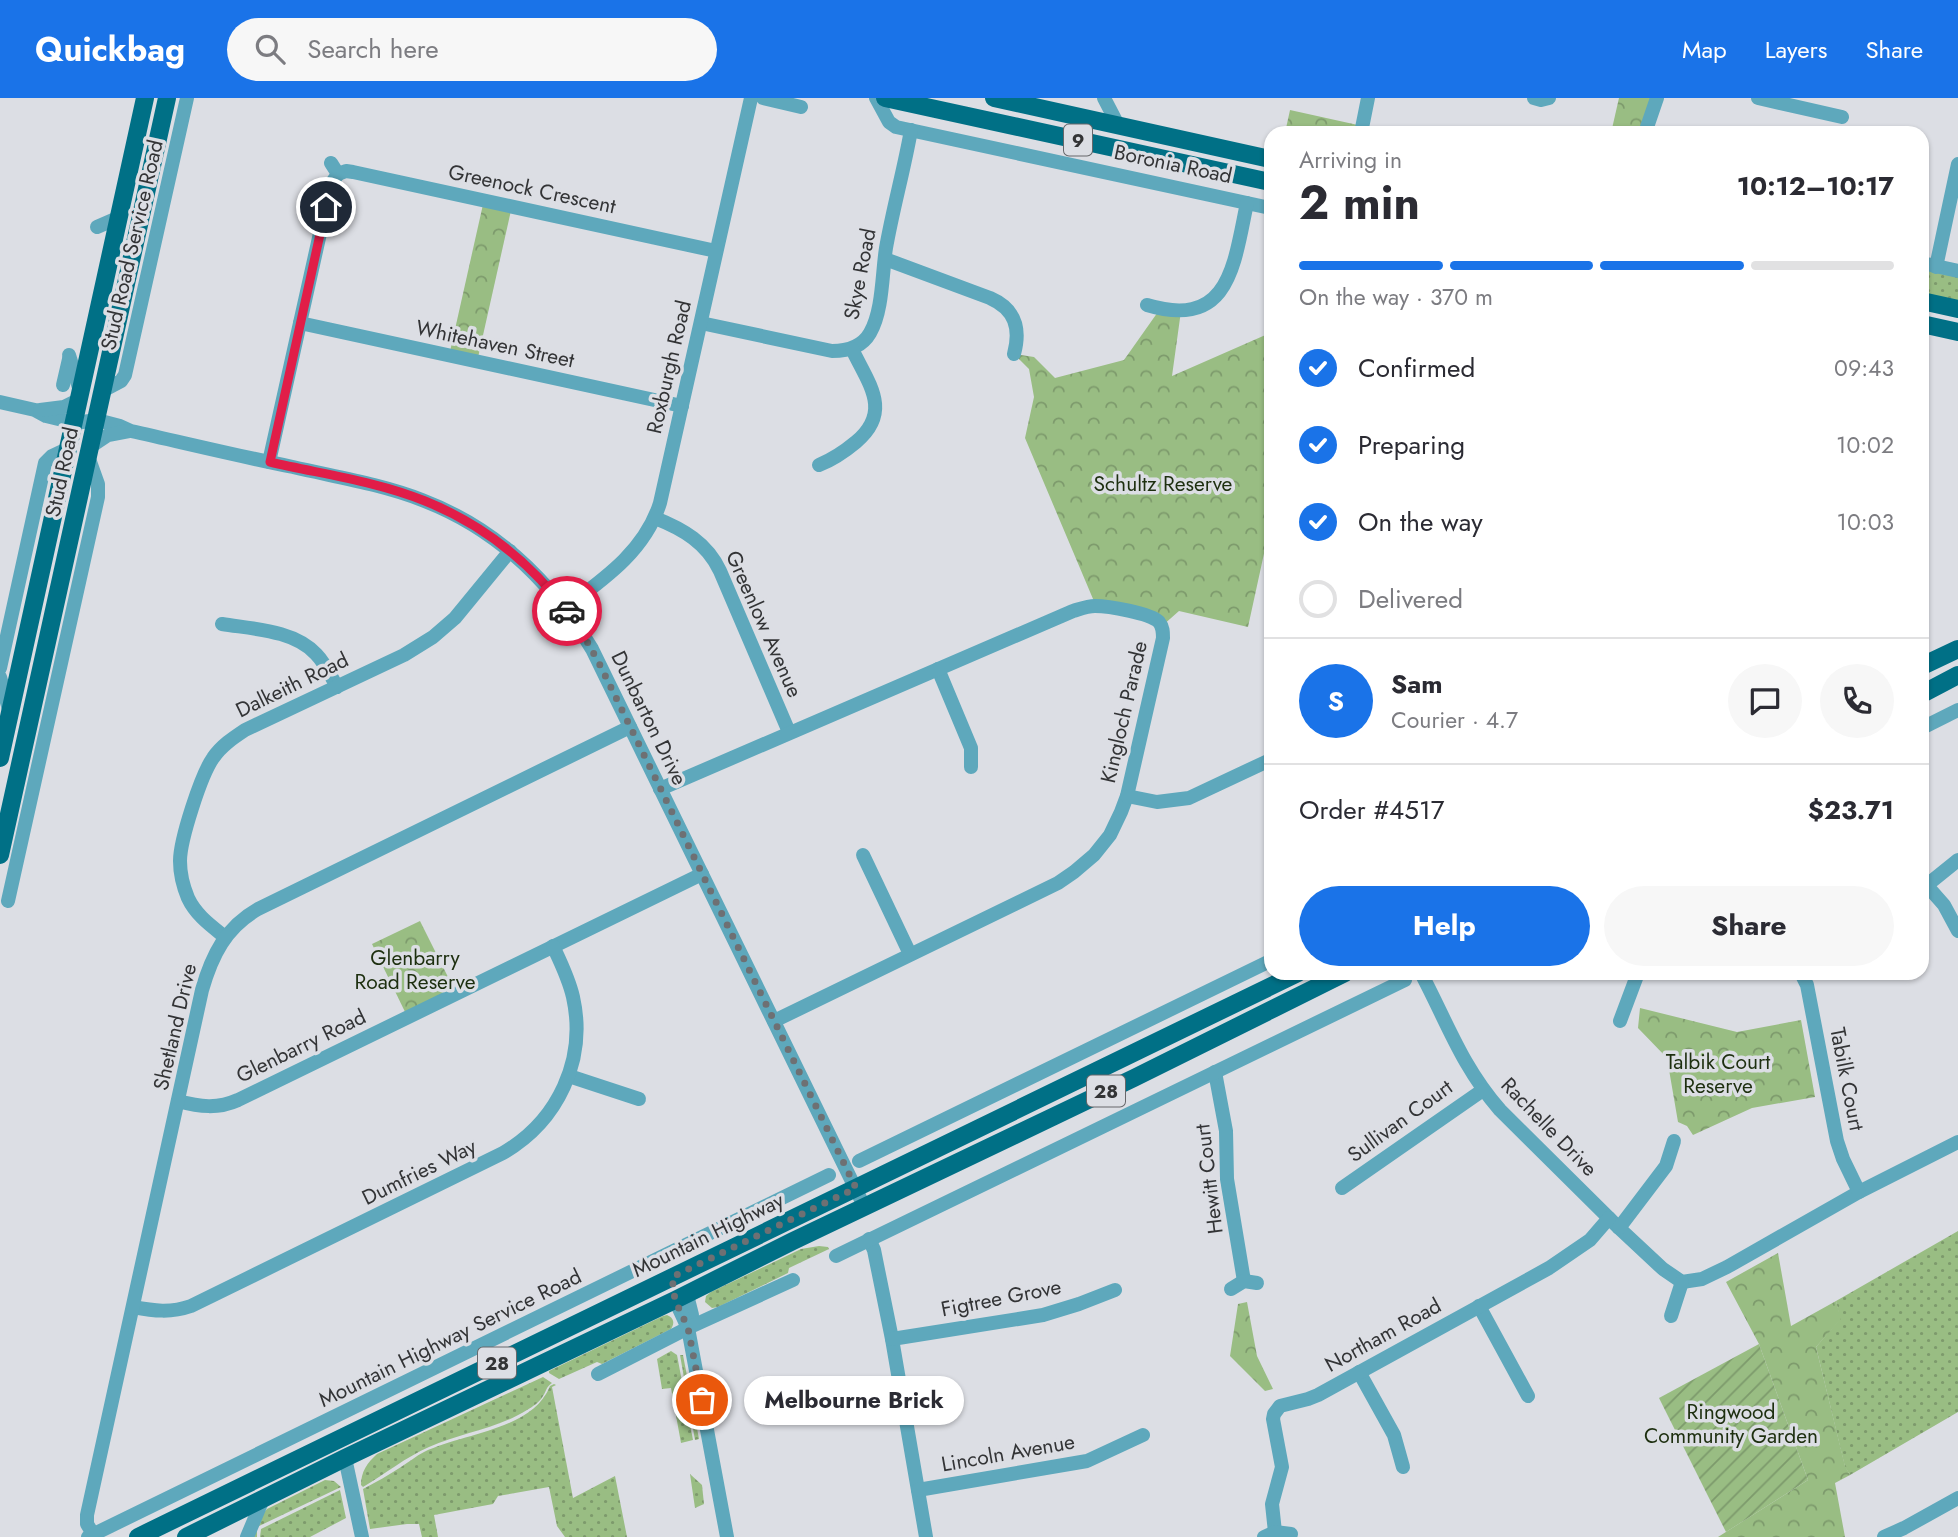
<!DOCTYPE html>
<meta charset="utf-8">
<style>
:root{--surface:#fff;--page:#f7f7f7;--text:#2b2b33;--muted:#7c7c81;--line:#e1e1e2;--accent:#1a73e8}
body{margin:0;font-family:Jost,sans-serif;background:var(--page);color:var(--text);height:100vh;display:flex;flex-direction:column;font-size:26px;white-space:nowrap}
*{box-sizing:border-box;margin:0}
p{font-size:23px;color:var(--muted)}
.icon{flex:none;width:38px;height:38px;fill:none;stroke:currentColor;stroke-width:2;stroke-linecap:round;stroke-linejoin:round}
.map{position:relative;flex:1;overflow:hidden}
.side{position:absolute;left:1264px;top:28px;width:665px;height:854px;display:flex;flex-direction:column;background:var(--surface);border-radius:21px;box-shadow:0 2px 5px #0004}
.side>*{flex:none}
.pin{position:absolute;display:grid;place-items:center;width:60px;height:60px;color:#fff;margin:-30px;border:4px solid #fff;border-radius:50%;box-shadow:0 2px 7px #0007}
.courier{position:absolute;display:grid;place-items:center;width:70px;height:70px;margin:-35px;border:5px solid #e11d48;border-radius:50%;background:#fff;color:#222;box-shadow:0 2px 9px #0007}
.bubble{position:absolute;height:49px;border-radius:24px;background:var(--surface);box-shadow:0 2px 5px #0004;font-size:23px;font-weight:700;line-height:49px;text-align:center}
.overview em{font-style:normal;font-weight:700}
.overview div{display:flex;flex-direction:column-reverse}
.overview{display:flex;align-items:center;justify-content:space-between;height:119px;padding:0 35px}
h1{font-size:46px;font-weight:700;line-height:52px}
.bar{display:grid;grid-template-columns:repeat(4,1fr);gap:10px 7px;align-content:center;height:84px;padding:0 35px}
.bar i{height:9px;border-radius:5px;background:var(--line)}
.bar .on{background:var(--accent)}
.bar p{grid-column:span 4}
.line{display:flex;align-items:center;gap:18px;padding:0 35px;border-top:2px solid var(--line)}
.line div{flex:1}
.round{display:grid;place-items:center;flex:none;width:74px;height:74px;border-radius:37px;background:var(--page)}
ol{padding:0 35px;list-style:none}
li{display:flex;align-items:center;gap:21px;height:77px}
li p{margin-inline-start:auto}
li .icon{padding:7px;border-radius:50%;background:var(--accent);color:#fff;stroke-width:4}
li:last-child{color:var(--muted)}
li i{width:38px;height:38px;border:4px solid var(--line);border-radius:50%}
.action{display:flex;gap:14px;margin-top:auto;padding:14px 35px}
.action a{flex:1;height:80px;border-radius:42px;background:var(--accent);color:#fff;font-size:28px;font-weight:700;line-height:80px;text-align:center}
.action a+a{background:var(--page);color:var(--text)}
header{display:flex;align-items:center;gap:42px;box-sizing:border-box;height:98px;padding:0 35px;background:var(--accent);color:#fff}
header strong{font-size:33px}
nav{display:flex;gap:38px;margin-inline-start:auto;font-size:24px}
.search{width:490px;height:63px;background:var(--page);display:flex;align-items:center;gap:18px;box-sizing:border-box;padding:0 24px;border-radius:38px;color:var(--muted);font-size:26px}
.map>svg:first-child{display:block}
.grass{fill:url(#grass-dots)}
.park{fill:url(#park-crowns)}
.garden{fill:url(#garden-furrows)}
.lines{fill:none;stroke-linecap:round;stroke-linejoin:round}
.minor{stroke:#5ea8bc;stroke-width:14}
.major{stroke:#007086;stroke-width:18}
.done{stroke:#6e7073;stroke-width:7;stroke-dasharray:0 12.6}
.route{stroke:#e11d48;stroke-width:9}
.labels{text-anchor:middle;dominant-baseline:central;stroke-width:7;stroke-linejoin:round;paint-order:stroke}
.shield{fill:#dcdee4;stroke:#66676a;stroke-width:2}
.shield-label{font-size:19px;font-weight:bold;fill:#333436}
.street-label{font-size:21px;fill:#333436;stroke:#dcdee4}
.park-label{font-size:21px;fill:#1d2f0f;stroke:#dcdee4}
</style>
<header>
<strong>Quickbag</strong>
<div class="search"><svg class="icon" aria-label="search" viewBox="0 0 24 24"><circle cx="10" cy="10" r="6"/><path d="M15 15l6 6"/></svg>Search here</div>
<nav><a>Map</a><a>Layers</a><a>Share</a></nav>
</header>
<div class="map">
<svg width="1958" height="1439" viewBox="0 0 1958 1439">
<defs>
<pattern id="grass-dots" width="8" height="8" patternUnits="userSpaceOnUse" patternTransform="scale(1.75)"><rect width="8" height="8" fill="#99bd83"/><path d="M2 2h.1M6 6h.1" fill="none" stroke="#7d9a6c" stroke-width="1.8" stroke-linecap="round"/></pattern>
<pattern id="park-crowns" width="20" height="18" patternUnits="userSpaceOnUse" patternTransform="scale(1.75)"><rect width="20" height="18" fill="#99bd83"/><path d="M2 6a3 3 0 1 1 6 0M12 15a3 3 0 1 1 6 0" fill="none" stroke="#7d9a6c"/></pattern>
<pattern id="garden-furrows" width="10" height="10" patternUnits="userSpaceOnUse" patternTransform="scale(1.75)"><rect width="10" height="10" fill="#99bd83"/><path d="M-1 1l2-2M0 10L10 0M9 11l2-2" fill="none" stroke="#7d9a6c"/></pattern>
</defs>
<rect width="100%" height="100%" fill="#dcdee4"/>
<g class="grass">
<polygon points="1922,165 1958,173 1958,211 1922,203"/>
<polygon points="1958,1133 1958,1314 1850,1377 1845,1369 1816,1249 1840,1221 1836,1203"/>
<polygon points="819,1148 828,1149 829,1151 789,1170 788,1175 718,1209 712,1210 705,1204 706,1198 711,1194 801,1151"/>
<path d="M667 1217C674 1220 675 1225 671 1231L602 1266 597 1264 559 1281 549 1275V1273L663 1218Z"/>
<polygon points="671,1253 677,1257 693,1342 681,1345 671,1290 662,1291 657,1261"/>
<polygon points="680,1257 683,1257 699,1341 695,1342"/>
<path d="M543 1279 552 1285C546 1289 547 1292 543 1298 540 1304 532 1309 527 1312 497 1331 460 1335 429 1349 406 1359 385 1376 363 1389L361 1387C361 1374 367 1365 377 1356Z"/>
<path d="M554 1286 556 1287 552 1289 573 1400 615 1378 627 1439H565L557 1428 549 1389 498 1398 493 1406 434 1417 438 1439H422L419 1426H407L370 1431 363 1391C376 1384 389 1377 401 1369 409 1364 416 1358 424 1354 463 1335 533 1332 550 1288Z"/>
<polygon points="690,1376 702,1387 704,1406 695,1410"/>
<path d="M325 1382 334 1383 341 1389 257 1429V1439H254C255 1429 260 1418 267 1411Z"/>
<polygon points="340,1392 346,1420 310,1439 260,1439 261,1431"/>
</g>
<g class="park">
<polygon points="1619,0 1657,0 1645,35 1611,35"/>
<polygon points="1290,12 1394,35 1285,35"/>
<polygon points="484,102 512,108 477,264 449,258"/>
<polygon points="1160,211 1181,213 1172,278 1270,235 1270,428 1248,529 1179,513 1162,528 1096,508 1025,340 1034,299 1029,271 1014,256 1034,259 1055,280 1124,262"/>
<polygon points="420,823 456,895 408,920 372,846"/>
<polygon points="1640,910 1737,934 1801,922 1815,999 1752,1010 1693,1037 1687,1028 1678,1024 1667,960 1638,930"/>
<polygon points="1778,1155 1791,1228 1836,1203 1841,1221 1816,1249 1845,1368 1850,1377 1835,1385 1845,1439 1718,1439 1808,1382 1759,1246 1726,1184"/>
<polygon points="1247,1204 1257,1258 1273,1291 1265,1293 1230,1258 1238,1206"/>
</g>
<polygon class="garden" points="1759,1246 1808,1382 1726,1434 1659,1300"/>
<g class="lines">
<g class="minor">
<polyline points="763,0 801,9"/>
<polyline points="876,0 889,24 896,29 1270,110"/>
<polyline points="1104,0 1118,27"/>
<polyline points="1534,0 1541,2 1549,0"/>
<polyline points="1758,0 1842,19"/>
<polyline points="1361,35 1368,0"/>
<polyline points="1645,35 1657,0"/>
<polyline points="338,76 346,73 353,74 716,153"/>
<polyline points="97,129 120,119"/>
<path d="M885 161 990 200C1015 211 1021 230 1014 256"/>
<polyline points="1922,165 1958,173"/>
<polyline points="1936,169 1958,66"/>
<path d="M1147 207C1230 232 1234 166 1247 105"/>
<polyline points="300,225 682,308"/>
<path d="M701 225 832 253C848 253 862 249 870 235 883 213 882 175 886 150 893 110 904 72 911 32"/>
<polyline points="69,257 80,293"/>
<polyline points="63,287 69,261"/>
<polyline points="104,292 121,283 125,277 187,0"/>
<path d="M0 304 35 312 46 318 75 325 97 322 120 328 131 333C185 345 238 358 293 369 336 379 381 386 422 402 496 430 552 485 592 551L864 1108"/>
<polyline points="40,312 64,309 80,301"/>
<polyline points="90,349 108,337 129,333"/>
<polyline points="269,364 331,86 338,76 331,65"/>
<path d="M819 367C834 361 844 354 856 344 893 313 868 285 852 251"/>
<path d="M655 420C683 431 707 445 720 473L789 634"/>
<path d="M565 510C604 481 645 453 660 405L751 0"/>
<path d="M222 526C253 531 294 532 316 556 325 565 331 578 337 589"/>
<polyline points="0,570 45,365 52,358 69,350"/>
<polyline points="938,571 971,650 971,669"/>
<polyline points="0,579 10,615"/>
<polyline points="1922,630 1958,612"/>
<path d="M660 691 1073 513C1080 511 1087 508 1095 508 1108 508 1150 515 1159 524 1163 529 1163 534 1163 540L1127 698 1121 714 1110 737 1094 757 1074 774 1058 785 774 923"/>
<polyline points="1127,698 1157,704 1189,700 1270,662"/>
<polyline points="863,757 910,856"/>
<polyline points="1922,782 1944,807 1958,833"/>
<polyline points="1927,787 1958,762"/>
<polyline points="8,803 98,399 98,386 88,358"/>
<path d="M225 839C210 827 196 817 188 800 183 788 180 776 180 763 180 742 201 677 213 660 221 648 233 640 245 632L404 557 433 539 455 520 510 453"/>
<path d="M1421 875C1447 924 1462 969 1500 1012L1619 1130 1663 1171 1682 1184 1702 1181 1727 1169 1859 1094 1958 1044"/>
<polyline points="1801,875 1807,887 1837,1043 1843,1061 1859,1094"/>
<polyline points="1620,923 1638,875"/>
<polyline points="1215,974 1226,1033 1227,1081 1244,1183"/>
<polyline points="569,978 639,1001"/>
<path d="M178 1003C200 1009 218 1011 238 1002L702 776"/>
<polyline points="859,1063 1270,863"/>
<polyline points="1342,1090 1483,992"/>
<polyline points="1619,1130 1666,1068 1674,1043"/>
<polyline points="869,1141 874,1152 892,1241 926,1439"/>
<polyline points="836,1158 1405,882"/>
<polyline points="1231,1191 1244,1183 1257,1185"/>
<polyline points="687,1197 692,1217 688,1230"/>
<polyline points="675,1202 688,1230 727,1439"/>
<polyline points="1479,1208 1528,1298"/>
<path d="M133 1209C154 1213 171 1215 191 1208L503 1055C558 1023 587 962 573 899 569 881 561 865 553 848"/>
<polyline points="1671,1218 1682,1184"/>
<polyline points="892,1241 1043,1217 1079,1206 1115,1192"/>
<polyline points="1359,1274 1394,1337 1403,1369"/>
<polyline points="598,1276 688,1230 793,1182"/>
<polyline points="345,1360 362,1439"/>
<polyline points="918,1392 1087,1363 1143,1337"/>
<polyline points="1275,1434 1272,1406 1282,1369 1273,1321 1274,1316 1280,1308 1308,1301 1318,1297 1549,1170 1590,1142 1609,1120"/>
<path d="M93 1436 87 1426V1417L202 892C212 857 226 829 258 811L630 629"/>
<polyline points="88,1439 829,1077"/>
<polyline points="247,1439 263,1401"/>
<polyline points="1264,1439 1275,1434 1291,1436"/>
<polyline points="1884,1439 1904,1430 1958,1400"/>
</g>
<g class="major">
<polyline points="885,0 1270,84"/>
<polyline points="994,0 1270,61"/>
<polyline points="1922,203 1958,211"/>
<polyline points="1922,226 1958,234"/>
<polyline points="1922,568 1958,551"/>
<polyline points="1922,596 1958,577"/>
<polyline points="0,660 145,0"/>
<polyline points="0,757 167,0"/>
<polyline points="138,1439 1298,875"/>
<polyline points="186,1439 345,1360 675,1202 793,1143 1134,980 1345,875"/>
</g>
</g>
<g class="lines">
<polyline class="done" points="567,513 579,529 600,567 856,1090 672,1179 675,1202 688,1230 702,1302"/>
<path class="route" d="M326 109 270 364C321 376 376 383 425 403 482 426 530 464 567 513"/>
</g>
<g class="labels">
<g class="shield">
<rect x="1064" y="26.5" width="28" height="31" rx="5"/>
<rect x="1087" y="977.5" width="38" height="31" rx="5"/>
<rect x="478" y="1249.5" width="38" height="31" rx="5"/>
</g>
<g class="shield-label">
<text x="1078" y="42">9</text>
<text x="1106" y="993">28</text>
<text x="497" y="1265">28</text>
</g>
<g class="street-label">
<text transform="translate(1173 66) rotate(12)">Boronia Road</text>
<text transform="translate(532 91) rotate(12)">Greenock Crescent</text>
<text transform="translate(132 147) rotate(-77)">Stud Road Service Road</text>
<text transform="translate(860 176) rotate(-79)">Skye Road</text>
<text transform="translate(495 246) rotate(12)">Whitehaven Street</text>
<text transform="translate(669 269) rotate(-77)">Roxburgh Road</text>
<text transform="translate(62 374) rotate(-78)">Stud Road</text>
<text transform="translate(764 526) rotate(66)">Greenlow Avenue</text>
<text transform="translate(292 587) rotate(-26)">Dalkeith Road</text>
<text transform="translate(1124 614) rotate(-77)">Kingloch Parade</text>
<text transform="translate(649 620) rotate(64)">Dunbarton Drive</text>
<text transform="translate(175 929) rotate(-77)">Shetland Drive</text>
<text transform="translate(301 948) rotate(-26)">Glenbarry Road</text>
<text transform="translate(1847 981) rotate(79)">Tabilk Court</text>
<text transform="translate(1400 1023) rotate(-36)">Sullivan Court</text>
<text transform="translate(1549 1029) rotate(46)">Rachelle Drive</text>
<text transform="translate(419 1074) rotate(-26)">Dumfries Way</text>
<text transform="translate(1209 1081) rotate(-97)">Hewitt Court</text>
<text transform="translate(708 1137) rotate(-26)">Mountain Highway</text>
<text transform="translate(1001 1200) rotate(-11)">Figtree Grove</text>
<text transform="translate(1383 1237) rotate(-29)">Northam Road</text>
<text transform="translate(450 1240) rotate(-26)">Mountain Highway Service Road</text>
<text transform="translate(1008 1355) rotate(-10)">Lincoln Avenue</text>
</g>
<g class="park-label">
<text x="1163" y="386">Schultz Reserve</text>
<text x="415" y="860">Glenbarry<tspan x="415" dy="24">Road Reserve</tspan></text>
<text x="1718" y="964">Talbik Court<tspan x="1718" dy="24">Reserve</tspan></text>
<text x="1731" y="1314">Ringwood<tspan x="1731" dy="24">Community Garden</tspan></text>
</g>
</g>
</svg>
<div class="pin" style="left:702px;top:1302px;background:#ea580c"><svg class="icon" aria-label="bag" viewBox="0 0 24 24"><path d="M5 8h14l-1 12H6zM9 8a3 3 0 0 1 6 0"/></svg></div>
<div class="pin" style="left:326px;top:109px;background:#1f2937"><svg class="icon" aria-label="home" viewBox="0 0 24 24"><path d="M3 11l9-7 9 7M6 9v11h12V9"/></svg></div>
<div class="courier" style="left:567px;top:513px"><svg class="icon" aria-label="car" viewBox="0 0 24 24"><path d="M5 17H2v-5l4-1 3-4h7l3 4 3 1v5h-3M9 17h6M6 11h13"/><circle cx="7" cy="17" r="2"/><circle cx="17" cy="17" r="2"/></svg></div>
<div class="bubble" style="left:744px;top:1278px;width:220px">Melbourne Brick</div>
<section class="side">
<div class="overview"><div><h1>2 min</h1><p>Arriving in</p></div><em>10:12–10:17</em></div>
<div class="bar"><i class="on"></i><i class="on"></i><i class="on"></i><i></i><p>On the way · 370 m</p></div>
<ol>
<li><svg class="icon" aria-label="check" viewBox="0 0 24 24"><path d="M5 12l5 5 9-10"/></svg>Confirmed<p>09:43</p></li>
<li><svg class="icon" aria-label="check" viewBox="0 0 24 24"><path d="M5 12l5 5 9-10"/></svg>Preparing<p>10:02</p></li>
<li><svg class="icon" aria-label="check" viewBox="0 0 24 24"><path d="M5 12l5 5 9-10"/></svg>On the way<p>10:03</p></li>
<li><i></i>Delivered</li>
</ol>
<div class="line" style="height:126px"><b class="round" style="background:var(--accent);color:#fff">S</b><div><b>Sam</b><p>Courier · 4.7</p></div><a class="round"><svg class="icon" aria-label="chat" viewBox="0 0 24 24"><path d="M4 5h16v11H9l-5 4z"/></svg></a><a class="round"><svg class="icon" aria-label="phone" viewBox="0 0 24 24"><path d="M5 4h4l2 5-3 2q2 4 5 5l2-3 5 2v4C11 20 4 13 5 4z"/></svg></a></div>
<div class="line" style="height:91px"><div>Order #4517</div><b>$23.71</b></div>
<div class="action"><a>Help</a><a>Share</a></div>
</section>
</div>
